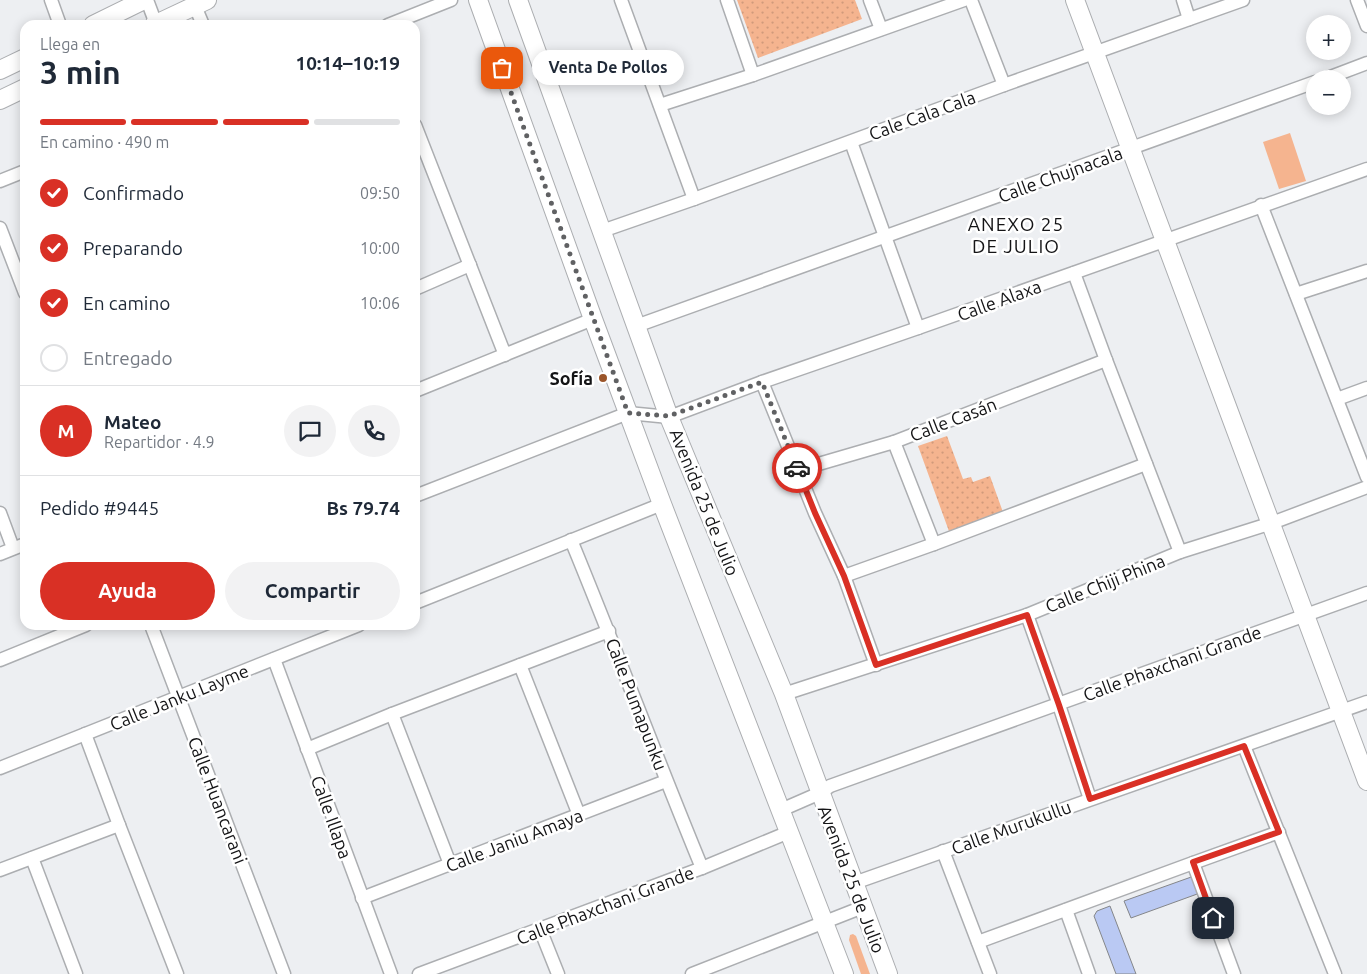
<!DOCTYPE html>
<html lang="es">
<meta charset="utf-8">
<style>
:root{--surface:#fff;--page:#f2f2f3;--text:#1f2937;--muted:#747a83;--line:#e0e1e3;--accent:#d93025}
body{margin:0;font-family:Ubuntu,sans-serif;background:var(--page);color:var(--text);height:100vh;display:flex;flex-direction:column;font-size:19px;white-space:nowrap}
*{box-sizing:border-box;margin:0}
p{font-size:16px;color:var(--muted)}
.icon{flex:none;width:28px;height:28px;fill:none;stroke:currentColor;stroke-width:2;stroke-linecap:round;stroke-linejoin:round}
.map{position:relative;flex:1;overflow:hidden}
.side{position:absolute;left:20px;top:20px;width:400px;height:610px;display:flex;flex-direction:column;background:var(--surface);border-radius:15px;box-shadow:0 2px 12px #0003}
.side>*{flex:none}
.fabs{position:absolute;left:1306px;top:15px;display:grid;gap:10px}
.fabs a{display:grid;place-items:center;width:45px;height:45px;border-radius:50%;background:var(--surface);box-shadow:0 2px 12px #0003;font-size:25px}
.pin{position:absolute;display:grid;place-items:center;width:42px;height:42px;color:#fff;margin:-21px;border-radius:10px;box-shadow:0 2px 8px #0006}
.courier{position:absolute;display:grid;place-items:center;width:50px;height:50px;margin:-25px;border:4px solid #d93025;border-radius:50%;background:#fff;color:#222;box-shadow:0 1px 6px #0007}
.bubble{position:absolute;height:35px;border-radius:18px;background:var(--surface);box-shadow:0 2px 12px #0003;font-size:16px;font-weight:700;line-height:35px;text-align:center}
.head em{font-style:normal;font-weight:700}
.head div{display:flex;flex-direction:column-reverse}
.head{display:flex;align-items:center;justify-content:space-between;height:85px;padding:0 20px}
h1{font-size:32px;font-weight:700;line-height:38px}
.bar{display:grid;grid-template-columns:repeat(4,1fr);gap:8px 5px;align-content:center;height:60px;padding:0 20px}
.bar i{height:6px;border-radius:4px;background:var(--line)}
.bar .active{background:var(--accent)}
.bar p{grid-column:span 4}
.line{display:flex;align-items:center;gap:12px;padding:0 20px;border-top:1px solid var(--line)}
.line div{flex:1}
.round{display:grid;place-items:center;flex:none;width:52px;height:52px;border-radius:26px;background:var(--page)}
ol{padding:0 20px;list-style:none}
li{display:flex;align-items:center;gap:15px;height:55px}
li p{margin-inline-start:auto}
li .icon{padding:5px;border-radius:50%;background:var(--accent);color:#fff;stroke-width:4}
li:last-child{color:var(--muted)}
li i{width:28px;height:28px;border:2px solid var(--line);border-radius:50%}
.primary-button{display:flex;gap:10px;margin-top:auto;padding:10px 20px}
.primary-button a{flex:1;height:58px;border-radius:30px;background:var(--accent);color:#fff;font-size:20px;font-weight:700;line-height:58px;text-align:center}
.primary-button a+a{background:var(--page);color:var(--text)}
.map>svg:first-child{display:block}
.grass{fill:#f5b48f}
.park{fill:url(#park-dots)}
.building{fill:#bac9f3;stroke:#848689}
.lines{fill:none;stroke-linecap:round;stroke-linejoin:round}
.street-casing{stroke:#acaeb1;stroke-width:15}
.secondary-casing{stroke:#acaeb1;stroke-width:20}
.street{stroke:#fff;stroke-width:12}
.secondary{stroke:#fff;stroke-width:18}
.done{stroke:#606163;stroke-width:5;stroke-dasharray:0 9}
.route{stroke:#d93025;stroke-width:6}
.poi-dot{fill:#9a552a;stroke:#fff;stroke-width:2}
.labels{text-anchor:middle;dominant-baseline:central;stroke-width:5;stroke-linejoin:round;paint-order:stroke}
.street-label{font-size:18px;fill:#141416;stroke:#fff}
.poi-label{font-size:18px;font-weight:bold;fill:#141416;stroke:#fff;text-anchor:end}
.neighbourhood-label{font-size:19px;letter-spacing:1px;fill:#141416;stroke:#fff}
</style>
<div class="map">
<svg width="1367" height="974" viewBox="0 0 1367 974">
<defs>
<pattern id="park-dots" width="8" height="8" patternUnits="userSpaceOnUse" patternTransform="scale(1.25)"><rect width="8" height="8" fill="#f5b48f"/><path d="M2 2h.1M6 6h.1" fill="none" stroke="#d19a7b" stroke-width="1.8" stroke-linecap="round"/></pattern>
</defs>
<rect width="100%" height="100%" fill="#edeff2"/>
<g class="grass">
<polygon points="1290,133 1306,181 1279,189 1263,142"/>
<polygon points="853,934 856,936 870,974 861,974 849,940 850,935"/>
</g>
<g class="park">
<polygon points="737,0 855,0 862,19 758,58"/>
<polygon points="947,436 963,479 971,477 973,482 990,476 1004,515 950,534 918,446"/>
</g>
<g class="building">
<polygon points="1194,876 1200,893 1131,918 1124,901"/>
<polygon points="1110,906 1136,974 1116,974 1094,916 1097,911"/>
</g>
<g class="lines">
<g class="street-casing">
<g id="street">
<polyline points="51,0 60,25"/>
<polyline points="147,0 156,24"/>
<polyline points="621,0 694,199"/>
<polyline points="727,0 753,75"/>
<polyline points="870,0 881,29"/>
<polyline points="971,0 1004,85"/>
<polyline points="1183,0 1189,19"/>
<polyline points="1357,0 1367,26"/>
<polyline points="195,6 203,25"/>
<polyline points="388,25 451,0"/>
<polyline points="1325,79 1367,63"/>
<polyline points="660,105 753,75 964,0"/>
<polyline points="415,125 505,355"/>
<polyline points="851,142 918,328"/>
<polyline points="0,181 25,171"/>
<polyline points="1261,205 1367,477"/>
<polyline points="0,228 25,293"/>
<polyline points="602,231 694,199 1004,85 1243,0"/>
<polyline points="1074,273 1106,360 1180,552"/>
<polyline points="415,289 470,265"/>
<polyline points="1296,294 1367,271"/>
<polyline points="636,326 1315,82"/>
<polyline points="762,382 815,513 844,576 876,665"/>
<polyline points="415,391 593,319"/>
<polyline points="1337,399 1367,388"/>
<polyline points="894,442 934,544"/>
<polyline points="798,470 894,442 1106,360"/>
<polyline points="415,496 628,413 669,417 762,382 918,328 1367,169"/>
<polyline points="0,513 13,548"/>
<path d="M571 540C616 649 657 759 702 868"/>
<polyline points="0,554 25,544"/>
<polyline points="844,576 934,544 1146,464"/>
<polyline points="415,603 662,504"/>
<polyline points="1027,615 1059,705 1090,799"/>
<polyline points="151,625 284,974"/>
<polyline points="274,659 391,974"/>
<polyline points="0,660 86,625"/>
<polyline points="520,665 579,815"/>
<polyline points="784,694 1027,615 1180,552 1272,523 1367,487"/>
<polyline points="392,714 450,864"/>
<polyline points="85,734 119,825 177,974"/>
<polyline points="1244,746 1335,974"/>
<polyline points="307,749 392,714 609,631"/>
<polyline points="0,768 359,625"/>
<polyline points="781,810 820,793 830,786 1367,593"/>
<polyline points="943,851 990,974"/>
<polyline points="32,858 76,974"/>
<polyline points="1193,863 1234,974"/>
<polyline points="0,870 119,825"/>
<polyline points="854,883 1367,702"/>
<polyline points="362,898 666,781"/>
<polyline points="1066,910 1089,974"/>
<polyline points="540,929 558,974"/>
<polyline points="978,942 1193,863 1279,832"/>
<polyline points="419,974 702,868 789,832"/>
<polyline points="692,974 863,907"/>
</g>
</g>
<g class="secondary-casing">
<g id="secondary">
<polyline points="478,0 593,319 662,504 844,974"/>
<polyline points="518,0 669,417 784,694 888,974"/>
<polyline points="1075,0 1367,781"/>
<polyline points="93,25 144,0"/>
<polyline points="154,25 207,0"/>
<polyline points="0,70 25,58"/>
<polyline points="0,100 25,88"/>
</g>
</g>
<use href="#street" class="street"/>
<use href="#secondary" class="secondary"/>
</g>
<g class="lines">
<polyline class="done" points="502,68 628,413 669,416 762,382 797,468"/>
<polyline class="route" points="797,468 815,513 844,576 876,665 1027,615 1059,705 1090,799 1244,746 1279,832 1193,862 1213,918"/>
</g>
<circle class="poi-dot" cx="603" cy="378" r="5"/>
<g class="labels">
<g class="street-label">
<text transform="translate(922 115) rotate(-20)">Cale Cala Cala</text>
<text transform="translate(1060 174) rotate(-20)">Calle Chujnacala</text>
<text transform="translate(999 300) rotate(-20)">Calle Alaxa</text>
<text transform="translate(953 419) rotate(-21)">Calle Casán</text>
<text transform="translate(705 502) rotate(68)">Avenida 25 de Julio</text>
<text transform="translate(1105 583) rotate(-22)">Calle Chiji Phina</text>
<text transform="translate(1172 663) rotate(-20)">Calle Phaxchani Grande</text>
<text transform="translate(179 697) rotate(-22)">Calle Janku Layme</text>
<text transform="translate(637 704) rotate(69)">Calle Pumapunku</text>
<text transform="translate(218 800) rotate(69)">Calle Huancarani</text>
<text transform="translate(332 817) rotate(70)">Calle Illapa</text>
<text transform="translate(1011 827) rotate(-20)">Calle Murukullu</text>
<text transform="translate(514 840) rotate(-21)">Calle Janiu Amaya</text>
<text transform="translate(852 879) rotate(69)">Avenida 25 de Julio</text>
<text transform="translate(605 905) rotate(-21)">Calle Phaxchani Grande</text>
</g>
<g class="poi-label">
<text x="593" y="378">Sofía</text>
</g>
<g class="neighbourhood-label">
<text x="1016" y="224">ANEXO 25<tspan x="1016" dy="22">DE JULIO</tspan></text>
</g>
</g>
</svg>
<div class="fabs">
<a>+</a>
<a>−</a>
</div>
<div class="pin" style="left:502px;top:68px;background:#ea580c"><svg class="icon" aria-label="bag" viewBox="0 0 24 24"><path d="M5 8h14l-1 12H6zM9 8a3 3 0 0 1 6 0"/></svg></div>
<div class="pin" style="left:1213px;top:918px;background:#1f2937"><svg class="icon" aria-label="home" viewBox="0 0 24 24"><path d="M3 11l9-7 9 7M6 9v11h12V9"/></svg></div>
<div class="courier" style="left:797px;top:468px"><svg class="icon" aria-label="car" viewBox="0 0 24 24"><path d="M5 17H2v-5l4-1 3-4h7l3 4 3 1v5h-3M9 17h6M6 11h13"/><circle cx="7" cy="17" r="2"/><circle cx="17" cy="17" r="2"/></svg></div>
<div class="bubble" style="left:532px;top:50px;width:152px">Venta De Pollos</div>
<section class="side">
<div class="head"><div><h1>3 min</h1><p>Llega en</p></div><em>10:14–10:19</em></div>
<div class="bar"><i class="active"></i><i class="active"></i><i class="active"></i><i></i><p>En camino · 490 m</p></div>
<ol>
<li><svg class="icon" aria-label="check" viewBox="0 0 24 24"><path d="M5 12l5 5 9-10"/></svg>Confirmado<p>09:50</p></li>
<li><svg class="icon" aria-label="check" viewBox="0 0 24 24"><path d="M5 12l5 5 9-10"/></svg>Preparando<p>10:00</p></li>
<li><svg class="icon" aria-label="check" viewBox="0 0 24 24"><path d="M5 12l5 5 9-10"/></svg>En camino<p>10:06</p></li>
<li><i></i>Entregado</li>
</ol>
<div class="line" style="height:90px"><b class="round" style="background:var(--accent);color:#fff">M</b><div><b>Mateo</b><p>Repartidor · 4.9</p></div><a class="round"><svg class="icon" aria-label="chat" viewBox="0 0 24 24"><path d="M4 5h16v11H9l-5 4z"/></svg></a><a class="round"><svg class="icon" aria-label="phone" viewBox="0 0 24 24"><path d="M5 4h4l2 5-3 2q2 4 5 5l2-3 5 2v4C11 20 4 13 5 4z"/></svg></a></div>
<div class="line" style="height:65px"><div>Pedido #9445</div><b>Bs 79.74</b></div>
<div class="primary-button"><a>Ayuda</a><a>Compartir</a></div>
</section>
</div>
